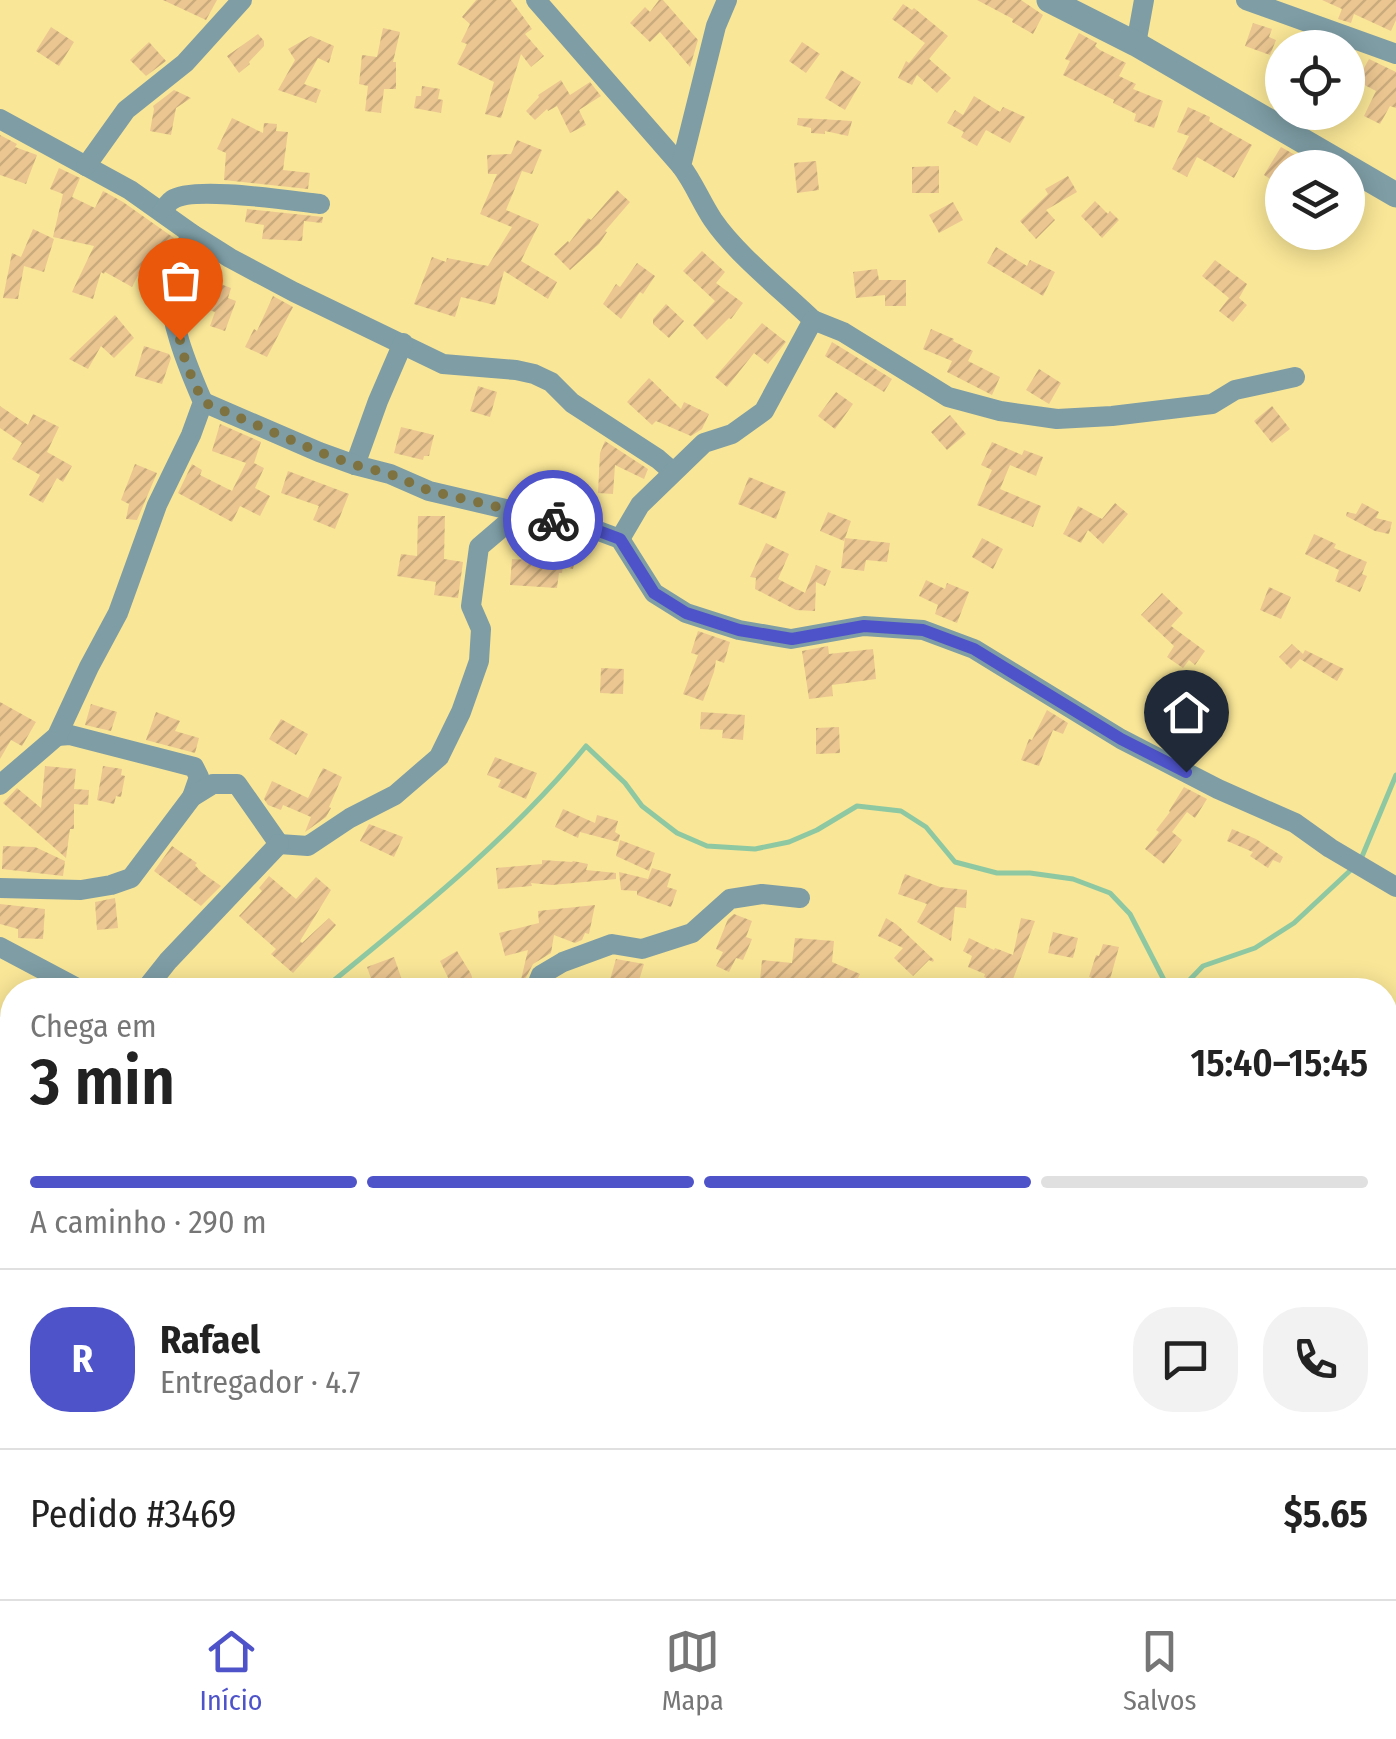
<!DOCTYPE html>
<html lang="pt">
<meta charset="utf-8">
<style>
:root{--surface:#fff;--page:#f2f2f2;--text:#222;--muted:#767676;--line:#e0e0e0;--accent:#4e53c9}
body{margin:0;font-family:"Fira Sans Condensed",sans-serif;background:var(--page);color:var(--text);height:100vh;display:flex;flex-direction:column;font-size:38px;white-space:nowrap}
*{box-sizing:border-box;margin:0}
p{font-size:32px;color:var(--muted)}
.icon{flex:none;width:55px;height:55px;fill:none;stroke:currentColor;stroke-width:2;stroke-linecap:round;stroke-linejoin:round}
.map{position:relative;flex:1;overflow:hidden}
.drawer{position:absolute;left:0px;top:978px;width:1398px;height:622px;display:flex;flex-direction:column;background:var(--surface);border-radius:40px 40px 0 0;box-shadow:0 5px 25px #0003}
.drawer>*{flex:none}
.tools{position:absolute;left:1265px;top:30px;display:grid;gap:20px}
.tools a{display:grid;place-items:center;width:100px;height:100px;border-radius:50%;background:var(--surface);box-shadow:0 5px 25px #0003;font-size:50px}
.pin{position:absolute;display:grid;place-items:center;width:85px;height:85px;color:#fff;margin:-102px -42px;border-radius:50% 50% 50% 0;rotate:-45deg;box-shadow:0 0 10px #0007}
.pin .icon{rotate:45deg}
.courier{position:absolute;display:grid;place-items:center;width:100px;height:100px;margin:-50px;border:8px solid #4e53c9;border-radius:50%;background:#fff;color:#222;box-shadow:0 2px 12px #0007}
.head em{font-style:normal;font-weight:600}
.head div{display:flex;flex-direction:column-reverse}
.head{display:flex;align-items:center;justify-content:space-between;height:170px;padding:0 30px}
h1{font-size:65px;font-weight:600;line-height:75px}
.bar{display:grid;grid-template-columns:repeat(4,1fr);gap:15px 10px;align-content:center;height:120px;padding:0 30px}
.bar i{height:12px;border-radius:8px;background:var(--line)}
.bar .active{background:var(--accent)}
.bar p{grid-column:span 4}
.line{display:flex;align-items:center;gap:25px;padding:0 30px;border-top:2px solid var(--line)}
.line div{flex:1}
.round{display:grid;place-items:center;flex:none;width:105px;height:105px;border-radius:40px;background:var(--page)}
.menu{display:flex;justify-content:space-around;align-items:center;height:140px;border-top:2px solid var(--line);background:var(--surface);font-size:28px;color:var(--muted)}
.menu a{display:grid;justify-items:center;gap:5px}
.menu .active{color:var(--accent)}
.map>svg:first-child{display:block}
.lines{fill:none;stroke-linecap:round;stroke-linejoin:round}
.stream{stroke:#8ec8a3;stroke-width:5}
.building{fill:url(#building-hatch)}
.minor{stroke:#7e9da5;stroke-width:20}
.tertiary{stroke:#7e9da5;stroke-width:25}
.done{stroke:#7e7241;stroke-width:10;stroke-dasharray:0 18}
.route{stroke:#4e53c9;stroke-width:12}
</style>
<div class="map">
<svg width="1396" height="1599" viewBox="0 0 1396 1599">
<defs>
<pattern id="building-hatch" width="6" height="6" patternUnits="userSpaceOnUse" patternTransform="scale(2.5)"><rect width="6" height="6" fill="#ebc691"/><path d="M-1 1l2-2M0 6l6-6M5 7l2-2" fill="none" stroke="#caab7c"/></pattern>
</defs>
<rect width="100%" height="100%" fill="#f9e697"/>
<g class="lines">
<g class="stream">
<polyline points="1361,859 1396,775"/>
<path d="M322 990C414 915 510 839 586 746L625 783 642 806 677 833 707 846 755 849 789 842 817 830 857 806 901 811 926 827 955 862 997 873H1030L1073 879 1110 893 1130 914 1164 980 1167 990"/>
<polyline points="1180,990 1203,966 1255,948 1294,923 1354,867"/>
<polyline points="1029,1599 1037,1588"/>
</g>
</g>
<g class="building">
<polygon points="163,0 217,0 206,20"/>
<polygon points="476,0 511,0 532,29 525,34 544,56 531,67 521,54 501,118 485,114 494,82 457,64 467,44 461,42 470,24 462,17"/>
<polygon points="659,0 663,0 698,40 690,67 660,32 650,42 630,23 645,7 650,12"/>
<polygon points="977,0 1021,0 1043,15 1033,34 1012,22 1013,19"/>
<polygon points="1322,0 1396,0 1396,20 1391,31 1354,14 1351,23 1338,19 1342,9"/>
<polygon points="903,4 912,10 914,8 948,36 929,59 951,78 937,93 917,75 912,85 898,78 906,61 909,63 925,43 892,19"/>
<polygon points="1253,23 1272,29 1269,37 1276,40 1270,55 1245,46"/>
<polygon points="51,27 74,42 59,66 36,51"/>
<polygon points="383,28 400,32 393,62 396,62 396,89 384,89 381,113 365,111 368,86 359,84 362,55 377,57"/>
<polygon points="1079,33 1097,43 1095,46 1100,50 1126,63 1119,76 1136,84 1133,89 1163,101 1154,128 1134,121 1136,114 1113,103 1114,100 1063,75 1070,61 1065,59"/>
<polygon points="258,34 264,41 264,46 249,62 250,64 239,73 227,56"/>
<polygon points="311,36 334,46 329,63 318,58 304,84 321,90 316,103 278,90 295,60 288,49"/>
<polygon points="149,42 166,61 146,76 130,60"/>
<polygon points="802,42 820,54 806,73 789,61"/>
<polygon points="1369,59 1396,72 1396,108 1390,106 1380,124 1364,116 1376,91 1357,81"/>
<polygon points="841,70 861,82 845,110 825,98"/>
<polygon points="561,80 570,95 590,82 601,96 579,110 586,125 570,133 557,106 548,111 547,109 535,120 526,111 539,97 538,95"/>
<polygon points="422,86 440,89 438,99 443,100 441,113 414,108 416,96 421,96"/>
<polygon points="174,90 191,98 176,108 171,135 150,131 154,109 153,106"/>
<polygon points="974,96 1000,112 1003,107 1025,117 1010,143 986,130 977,146 961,137 964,132 947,123 955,110 963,115"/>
<polygon points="1188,107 1210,117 1209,121 1252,145 1234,178 1197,157 1187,177 1172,169 1189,136 1177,132"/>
<polygon points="232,118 263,133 264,123 277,124 276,131 288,132 283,170 310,173 308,189 224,180 226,153 217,149"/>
<polygon points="798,118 820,119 852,121 848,136 825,131 825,134 811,133 811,128 797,125"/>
<polygon points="0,135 17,144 15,147 37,155 26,184 0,175"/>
<polygon points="517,140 542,150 532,174 522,171 506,210 539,224 521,261 557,282 548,299 504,271 495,305 461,297 455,317 414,304 432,257 446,262 447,258 488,266 512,227 480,214 497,174 488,174 487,155 511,154"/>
<polygon points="1281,147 1304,160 1299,168 1282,168 1282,186 1264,175"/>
<polygon points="816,161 819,190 797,193 794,163"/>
<polygon points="939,166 939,193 912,193 912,167"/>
<polygon points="59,168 80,178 72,197 95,208 103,191 123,202 174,238 159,269 145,262 132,287 105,272 104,274 101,272 93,299 72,292 94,246 53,237 63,194 50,189"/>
<polygon points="1068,176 1077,192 1046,210 1055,220 1036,239 1020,221 1048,194 1045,189"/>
<polygon points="617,190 630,202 605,231 607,232 599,244 570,270 554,254 568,241 569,243 588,218 591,220"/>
<polygon points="1095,201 1108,214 1110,211 1119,220 1102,238 1081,216"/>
<polygon points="953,202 963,220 939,233 929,215"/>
<polygon points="247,209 323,217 322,223 304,221 302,241 262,239 264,225 245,222"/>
<polygon points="33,229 54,239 44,272 24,266 18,299 3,298 12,253 21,257"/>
<polygon points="996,247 1027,266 1030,260 1055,272 1043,296 987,263"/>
<polygon points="702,251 725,272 716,283 743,303 731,319 729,318 707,340 693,325 715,301 683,271"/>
<polygon points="1215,260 1247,284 1239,298 1247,305 1233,322 1219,311 1229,298 1202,276"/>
<polygon points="637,263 655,276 643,294 640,292 621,319 603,304 616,284 620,287"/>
<polygon points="877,269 879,280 906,280 906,306 885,306 885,295 856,298 853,272"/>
<polygon points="207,279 231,288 228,298 236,301 225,331 210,326 215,312 203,308 207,299 200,297"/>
<polygon points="273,296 293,307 267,357 245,347 254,329 257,331"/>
<polygon points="666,304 684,321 669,338 653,324 653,319"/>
<polygon points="115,315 134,338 114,358 101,346 88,369 69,359"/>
<polygon points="762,323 786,342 768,364 754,353 727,387 715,377"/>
<polygon points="931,329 954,339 953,341 973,351 968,361 1000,377 992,395 947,372 952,361 923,349"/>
<polygon points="832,342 892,379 884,392 825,356"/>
<polygon points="144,346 169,354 171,358 162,384 135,376"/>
<polygon points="1039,369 1061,383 1049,404 1026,390"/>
<polygon points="649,378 681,409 684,402 709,414 702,429 691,436 656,421 652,425 627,402"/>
<polygon points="478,386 497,392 490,417 470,411"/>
<polygon points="836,392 853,404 835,429 818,416"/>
<polygon points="0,406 28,425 33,414 59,427 47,452 72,466 63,482 57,478 43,503 29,495 40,475 12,459 22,443 0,428"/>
<polygon points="1272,406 1290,429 1272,443 1254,421"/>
<polygon points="950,415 966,434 947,450 931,432"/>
<polygon points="220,424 261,442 254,463 264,468 255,488 270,496 260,516 240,506 232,522 178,493 192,464 202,470 200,475 232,491 246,463 212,451"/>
<polygon points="401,427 434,435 429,456 424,456 423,460 394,453"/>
<polygon points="605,441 648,469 644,479 615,465 613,494 598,493 600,453"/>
<polygon points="992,442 1022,455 1024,450 1043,457 1036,476 1010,465 1000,489 1041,506 1033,527 977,505 992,470 981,465"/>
<polygon points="135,464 157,473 137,520 126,519 129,504 121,500"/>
<polygon points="288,471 349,494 335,529 313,520 319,506 281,493"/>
<polygon points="749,477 786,492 776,519 738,504"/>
<polygon points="1115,503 1128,514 1103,544 1088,530 1081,543 1063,534 1078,506 1102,519"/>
<polygon points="1362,503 1379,512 1376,518 1392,522 1389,534 1375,531 1346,516 1347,512 1356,514"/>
<polygon points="828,512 851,521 844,541 820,531"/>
<polygon points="418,516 445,516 444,559 463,562 458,598 434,595 436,582 397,576 401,554 417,556"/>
<polygon points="1314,534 1336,544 1334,548 1367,562 1362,574 1367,576 1360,592 1335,581 1339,570 1305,554"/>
<polygon points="554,536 579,542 573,569 563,567 562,573 559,573 557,588 510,585 512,559 548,561"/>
<polygon points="845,538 890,543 887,562 866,560 864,571 841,568"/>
<polygon points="982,538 1003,549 993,569 972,557"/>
<polygon points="766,543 789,554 778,579 805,593 816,565 831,571 825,586 816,582 815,611 796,610 755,589 756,578 750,577"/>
<polygon points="926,580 945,589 947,583 969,592 957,623 935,614 938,605 919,596"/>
<polygon points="1269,587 1291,597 1281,619 1260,610"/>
<polygon points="1162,593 1183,613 1171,626 1205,651 1195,665 1189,660 1183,668 1167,657 1174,646 1141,615"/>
<polygon points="698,631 730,642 724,663 716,660 714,672 703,701 683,694 698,655 691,653"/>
<polygon points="1292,644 1303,654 1305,650 1344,669 1337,681 1300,659 1291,669 1279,657"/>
<polygon points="828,646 829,654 873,649 876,679 832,685 833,696 809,699 802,651"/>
<polygon points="601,668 624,669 623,694 600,693"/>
<polygon points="0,702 36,722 22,746 11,740 0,759"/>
<polygon points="91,704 117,712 111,731 85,725"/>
<polygon points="1047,710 1068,723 1063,734 1053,730 1039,766 1021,760 1029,739 1032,740"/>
<polygon points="156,712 180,721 175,731 199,738 195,753 146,740"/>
<polygon points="701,712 745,715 743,740 722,738 723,730 700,729"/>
<polygon points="281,719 308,734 296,755 269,739"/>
<polygon points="839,727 840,753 816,754 816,728"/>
<polygon points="495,757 537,773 526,799 498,787 501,780 487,775"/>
<polygon points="45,766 76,769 74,789 89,790 88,805 74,804 74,829 70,829 66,858 3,803 17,788 41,808"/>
<polygon points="103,766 122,769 121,775 125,776 121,797 116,796 114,804 97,800"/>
<polygon points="323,768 342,777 329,807 331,808 326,817 305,832 311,817 283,805 281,810 268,805 264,799 272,781 308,798"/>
<polygon points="1184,787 1207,799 1195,818 1187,812 1172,832 1182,840 1164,864 1145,849 1159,832 1156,830 1170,812 1169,811"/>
<polygon points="563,809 595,823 597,815 618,821 615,832 620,835 618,842 580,832 578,838 555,827"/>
<polygon points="369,824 403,837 394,857 360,841"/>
<polygon points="1232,829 1256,839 1283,857 1280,863 1273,860 1268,868 1250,856 1253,852 1227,841"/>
<polygon points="620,840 655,853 649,871 616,856"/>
<polygon points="3,846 35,847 65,861 63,876 2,869"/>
<polygon points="172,846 197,863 195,865 201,872 221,886 201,906 154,871"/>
<polygon points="542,860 572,862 573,861 588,864 586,870 616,873 616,879 552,885 531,883 532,886 498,889 496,868 542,864"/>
<polygon points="652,868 671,874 667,887 677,890 671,907 637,895 637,891 621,890 619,872 648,879"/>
<polygon points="905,874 940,887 967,890 966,908 955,907 951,941 917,922 927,904 898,894"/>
<polygon points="269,876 296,899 316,877 331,890 300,941 302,943 329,918 336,925 293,973 271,954 276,949 239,916 262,891 259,888"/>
<polygon points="115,898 118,928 97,930 95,902"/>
<polygon points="0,904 45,909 43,939 18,938 18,929 0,924"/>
<polygon points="595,905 589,934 585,933 582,940 575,943 554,935 551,953 533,964 522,985 520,984 528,950 505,956 499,933 539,923 538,911"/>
<polygon points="734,914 752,921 746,937 752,939 743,960 736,958 729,972 716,966 723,952 716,949 728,919"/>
<polygon points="886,918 896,924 934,960 933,962 929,960 913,976 894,958 903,948 878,936"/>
<polygon points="1021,918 1035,921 1010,987 984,977 985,974 968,967 972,956 963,951 969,938 994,950 995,948 1013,955"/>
<polygon points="1053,932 1078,938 1073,958 1048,953"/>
<polygon points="795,938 834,941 832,962 860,974 852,990 759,990 762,960 792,963"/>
<polygon points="1103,944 1119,947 1109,983 1089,977 1096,955 1099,956"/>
<polygon points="457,951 471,974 476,990 454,990 440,961"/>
<polygon points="394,957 403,983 383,990 375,990 367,967"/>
<polygon points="616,959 644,964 636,990 607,990"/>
<polygon points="0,1015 12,1024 12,1082 1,1082"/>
</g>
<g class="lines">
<g class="minor">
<polyline points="536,0 681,166"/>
<path d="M727 0 716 26 681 166C694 183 701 202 713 220 737 255 782 290 813 320"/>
<polyline points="1246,0 1396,54"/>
<polyline points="1136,44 1144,0"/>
<polyline points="0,119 130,190 192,234 230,258 294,292 443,364 516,370 534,374 551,382 572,403 658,459 673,472"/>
<polyline points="86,166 126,110 185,63 242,0"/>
<path d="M162 212C164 210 169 201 172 200 192 185 292 201 320 204"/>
<polyline points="403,343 378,401 355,465 390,474 429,491 596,530 620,539 654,593 686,613 739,630 791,639 864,626 923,630 974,649 1121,739 1218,789 1295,823 1330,848 1396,887"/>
<polyline points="203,402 319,452 355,465"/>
<polyline points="620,539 640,505 704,443 732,434 764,411 813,320 843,332 948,397 1000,411 1057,419 1112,416 1212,404 1235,390 1295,377"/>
<polyline points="57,736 70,735 194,767 199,777 192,797"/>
<path d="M0 785 57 736 89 667 118 613 157 505 191 435 203 402C189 370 165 313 171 278 174 263 185 248 192 234"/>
<polyline points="279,844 308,846 350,818 395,795 439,757 461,712 479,661 481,629 471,606 479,547 520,512"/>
<polyline points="0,888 81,890 111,885 131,878 192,797 213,784 237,784 279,844"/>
<polyline points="0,947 81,990"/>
<polyline points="145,990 168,961 279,844"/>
<polyline points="535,990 541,975 563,962 612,944 642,949 692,933 730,899 762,894 800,898"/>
<polyline points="1385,1270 1396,1277"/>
<polyline points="0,1391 12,1389"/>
<polyline points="1385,1554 1396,1557"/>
</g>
<polyline class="tertiary" points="1049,0 1136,44 1396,195"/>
</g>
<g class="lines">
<polyline class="done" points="180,340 186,364 203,402 319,452 355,465 390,474 430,491 553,520"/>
<polyline class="route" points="553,520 596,530 620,539 654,593 686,613 739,630 792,639 864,626 923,630 974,649 1121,739 1186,772"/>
</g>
</svg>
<div class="tools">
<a><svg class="icon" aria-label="locate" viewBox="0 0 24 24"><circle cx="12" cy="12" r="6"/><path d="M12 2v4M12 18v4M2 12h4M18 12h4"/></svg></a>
<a><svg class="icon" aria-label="layers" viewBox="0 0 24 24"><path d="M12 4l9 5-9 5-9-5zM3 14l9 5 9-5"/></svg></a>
</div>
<div class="pin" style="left:180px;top:340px;background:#ea580c"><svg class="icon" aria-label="bag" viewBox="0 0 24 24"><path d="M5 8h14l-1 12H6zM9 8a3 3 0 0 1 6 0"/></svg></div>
<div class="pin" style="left:1186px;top:772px;background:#1f2937"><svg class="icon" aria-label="home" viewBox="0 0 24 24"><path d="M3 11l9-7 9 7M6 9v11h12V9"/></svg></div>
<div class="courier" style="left:553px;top:520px"><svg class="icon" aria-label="bike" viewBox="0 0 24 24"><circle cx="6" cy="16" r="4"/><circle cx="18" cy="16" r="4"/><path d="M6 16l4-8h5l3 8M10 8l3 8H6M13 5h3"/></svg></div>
<section class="drawer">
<div class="head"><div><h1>3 min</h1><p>Chega em</p></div><em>15:40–15:45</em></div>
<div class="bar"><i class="active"></i><i class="active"></i><i class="active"></i><i></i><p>A caminho · 290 m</p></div>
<div class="line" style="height:180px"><b class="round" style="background:var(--accent);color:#fff">R</b><div><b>Rafael</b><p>Entregador · 4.7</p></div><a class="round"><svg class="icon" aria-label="chat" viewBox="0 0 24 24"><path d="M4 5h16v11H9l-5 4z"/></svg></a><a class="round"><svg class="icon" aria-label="phone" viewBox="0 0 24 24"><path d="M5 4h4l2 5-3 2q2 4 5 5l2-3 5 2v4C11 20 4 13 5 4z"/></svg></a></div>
<div class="line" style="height:130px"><div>Pedido #3469</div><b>$5.65</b></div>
</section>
</div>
<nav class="menu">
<a class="active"><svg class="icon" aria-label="home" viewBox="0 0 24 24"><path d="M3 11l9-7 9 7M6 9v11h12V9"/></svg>Início</a>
<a><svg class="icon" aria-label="map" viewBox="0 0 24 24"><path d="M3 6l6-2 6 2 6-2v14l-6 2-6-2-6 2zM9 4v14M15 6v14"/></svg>Mapa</a>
<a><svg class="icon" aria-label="saved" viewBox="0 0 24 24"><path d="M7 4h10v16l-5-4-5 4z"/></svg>Salvos</a>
</nav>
